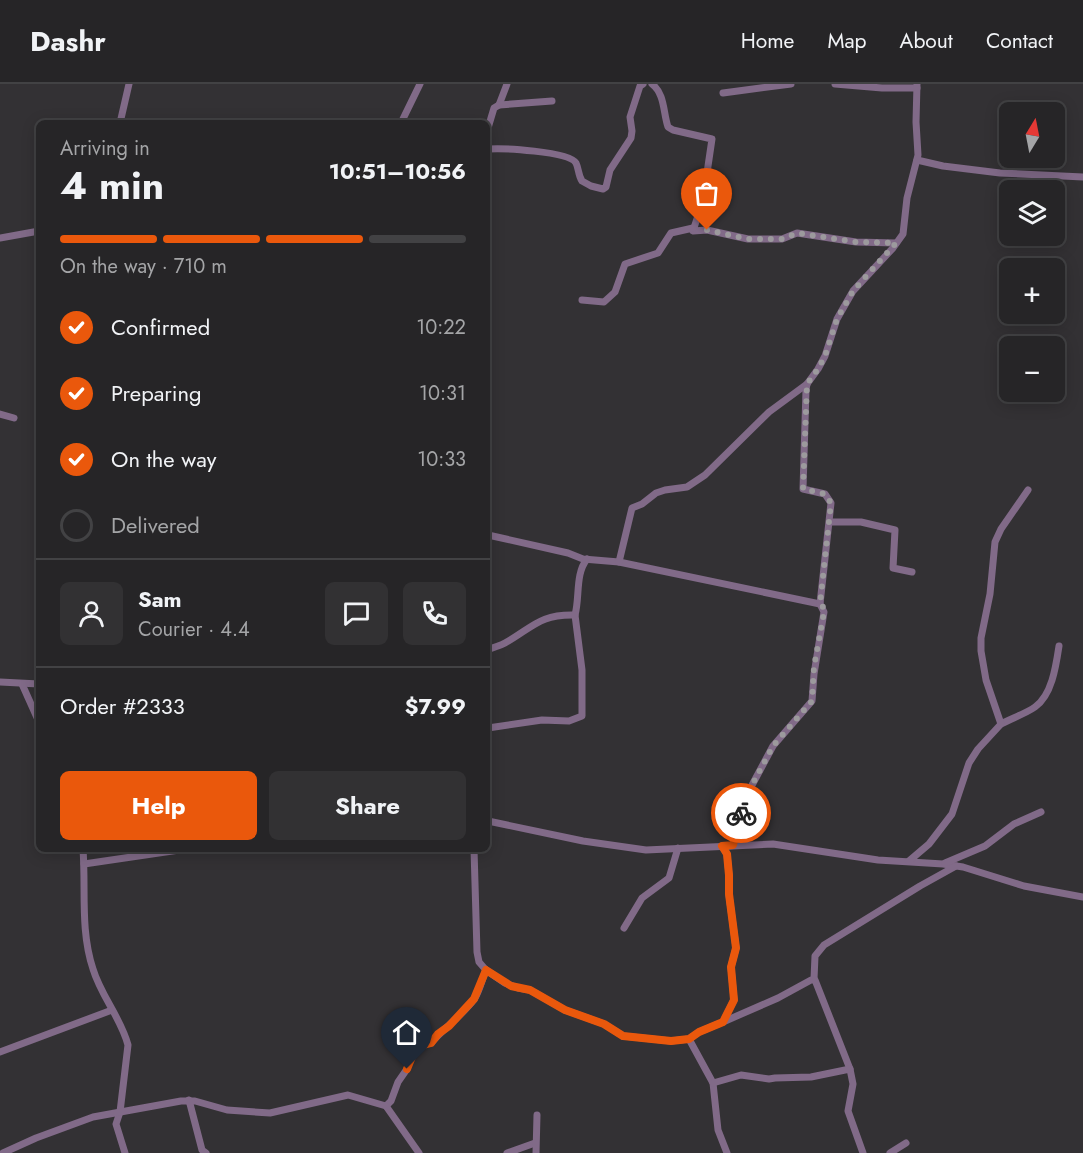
<!DOCTYPE html>
<meta charset="utf-8">
<style>
:root{--surface:#262527;--page:#323133;--text:#f1f3f6;--muted:#a4a5a7;--line:#424244;--accent:#ea580c}
body{margin:0;font-family:Jost,sans-serif;background:var(--page);color:var(--text);height:100vh;display:flex;flex-direction:column;font-size:22px;white-space:nowrap}
*{box-sizing:border-box;margin:0}
p{font-size:20px;color:var(--muted)}
.icon{flex:none;width:33px;height:33px;fill:none;stroke:currentColor;stroke-width:2;stroke-linecap:round;stroke-linejoin:round}
.map{position:relative;flex:1;overflow:hidden}
.side{position:absolute;left:36px;top:36px;width:454px;height:732px;display:flex;flex-direction:column;background:var(--surface);border-radius:9px;box-shadow:0 3px 15px #0003,0 0 0 2px var(--line)}
.side>*{flex:none}
.needle{width:39px;rotate:10deg}
.buttons{position:absolute;left:999px;top:18px;display:grid;gap:12px}
.buttons a{display:grid;place-items:center;width:66px;height:66px;border-radius:9px;background:var(--surface);box-shadow:0 3px 15px #0003,0 0 0 2px var(--line);font-size:30px}
.pin{position:absolute;display:grid;place-items:center;width:51px;height:51px;color:#fff;margin:-62px -26px;border-radius:50% 50% 50% 0;rotate:-45deg;box-shadow:0 0 6px #0007}
.pin .icon{rotate:45deg}
.courier{position:absolute;display:grid;place-items:center;width:60px;height:60px;margin:-30px;border:4px solid #ea580c;border-radius:50%;background:#fff;color:#222;box-shadow:0 2px 8px #0007}
.headline em{font-style:normal;font-weight:700}
.headline div{display:flex;flex-direction:column-reverse}
.headline{display:flex;align-items:center;justify-content:space-between;height:102px;padding:0 24px}
h1{font-size:39px;font-weight:700;line-height:45px}
.bar{display:grid;grid-template-columns:repeat(4,1fr);gap:9px 6px;align-content:center;height:72px;padding:0 24px}
.bar i{height:8px;border-radius:4px;background:var(--line)}
.bar .active{background:var(--accent)}
.bar p{grid-column:span 4}
.line{display:flex;align-items:center;gap:15px;padding:0 24px;border-top:2px solid var(--line)}
.line div{flex:1}
.round{display:grid;place-items:center;flex:none;width:63px;height:63px;border-radius:9px;background:var(--page)}
ol{padding:0 24px;list-style:none}
li{display:flex;align-items:center;gap:18px;height:66px}
li p{margin-inline-start:auto}
li .icon{padding:6px;border-radius:50%;background:var(--accent);color:#fff;stroke-width:4}
li:last-child{color:var(--muted)}
li i{width:33px;height:33px;border:3px solid var(--line);border-radius:50%}
.action{display:flex;gap:12px;margin-top:auto;padding:12px 24px}
.action a{flex:1;height:69px;border-radius:9px;background:var(--accent);color:#fff;font-size:24px;font-weight:700;line-height:69px;text-align:center}
.action a+a{background:var(--page);color:var(--text)}
header{display:flex;align-items:center;gap:36px;box-sizing:border-box;height:84px;padding:0 30px;background:var(--surface);border-bottom:2px solid var(--line)}
header strong{font-size:28px}
nav{display:flex;gap:33px;margin-inline-start:auto;font-size:21px}
.map>svg:first-child{display:block}
.lines{fill:none;stroke-linecap:round;stroke-linejoin:round}
.minor{stroke:#816a88;stroke-width:7}
.done{stroke:#9c9a9d;stroke-width:6;stroke-dasharray:0 10.8}
.route{stroke:#ea580c;stroke-width:8}
</style>
<header>
<strong>Dashr</strong>
<nav><a>Home</a><a>Map</a><a>About</a><a>Contact</a></nav>
</header>
<div class="map">
<svg width="1083" height="1069" viewBox="0 0 1083 1069">
<rect width="100%" height="100%" fill="#333134"/>
<g class="lines">
<g class="minor">
<path d="M652 0C665 10 663 28 668 43L673 46 712 55 703 116 693 147 707 146 748 155H782L797 149 856 158 896 159"/>
<polyline points="835,0 882,4 917,4"/>
<polyline points="723,9 791,0"/>
<polyline points="499,21 507,0"/>
<polyline points="120,39 129,0"/>
<polyline points="401,39 420,0"/>
<polyline points="488,44 494,24 499,21 552,17"/>
<path d="M488 65C501 64 569 67 576 79 579 85 578 91 582 97L591 102 603 105 606 103 610 86 631 54 632 47 630 33 640 2 643 0"/>
<polyline points="917,76 943,82 1000,89 1083,93"/>
<polyline points="0,154 39,147"/>
<polyline points="582,216 604,218 615,208 625,180 658,169 671,149 693,144"/>
<polyline points="0,330 14,334"/>
<polyline points="830,438 861,438 895,446 893,484 912,488"/>
<polyline points="488,451 568,469 583,475 619,478 820,520"/>
<polyline points="619,478 632,424 642,420 656,409 665,406 687,403 705,391 769,328 807,300"/>
<path d="M488 566C493 563 500 562 505 559 533 543 540 530 575 531 580 513 575 490 587 475"/>
<polyline points="0,598 39,600"/>
<polyline points="22,600 39,638"/>
<path d="M1001 640C1012 634 1025 630 1035 623 1052 611 1056 582 1059 562"/>
<polyline points="488,644 542,636 569,637 582,632 582,586 575,531"/>
<polyline points="488,737 583,757 646,766 773,760 878,776 943,780 963,783 1024,802 1083,813"/>
<polyline points="733,761 742,726 751,703 773,662 812,617 814,590 824,528 820,520 831,419 825,410 803,405 806,306 807,300 818,285 825,272 837,235 853,207 893,164 903,150 907,114 918,71 916,38 917,0"/>
<path d="M83 765C86 805 80 846 93 885 101 912 121 934 128 961L120 1028 116 1040 125 1069"/>
<polyline points="474,765 477,868 479,878 486,886 505,899 518,904 530,906 565,926 604,940 623,952 671,957 689,955 699,948 723,938 734,916 731,883 736,864 735,856 729,811 729,791 727,770 722,762"/>
<polyline points="909,777 929,760 952,730 969,679 978,665 1001,640 986,596 981,567 981,554 990,510 995,458 1001,445 1028,406"/>
<polyline points="945,779 985,762 1014,740 1041,728"/>
<polyline points="84,780 186,765"/>
<polyline points="624,844 642,814 669,794 678,764"/>
<polyline points="814,895 815,872 824,861 920,802 956,782"/>
<polyline points="723,938 778,914 811,896 815,896 850,985 853,1000 848,1027 863,1069"/>
<polyline points="689,955 713,999 718,1046 727,1069"/>
<polyline points="0,968 112,926"/>
<polyline points="713,999 741,991 769,995 775,994 811,993 850,985"/>
<polyline points="189,1016 202,1066 206,1069"/>
<path d="M386 1022 391 1017 398 998 407 985 414 965 421 961 431 959C444 944 464 930 475 914 480 906 482 895 486 886"/>
<polyline points="3,1069 36,1054 93,1033 181,1017 195,1017 227,1026 270,1029 348,1011 386,1022 419,1069"/>
<polyline points="507,1069 535,1059"/>
<polyline points="536,1069 537,1031"/>
<polyline points="890,1069 906,1059"/>
</g>
</g>
<g class="lines">
<polyline class="done" points="707,146 748,155 782,155 797,149 856,158 896,159 853,207 837,235 825,272 818,285 807,300 803,405 825,410 831,419 820,520 824,524 824,528 814,583 812,617 773,662 751,703 741,729"/>
<polyline class="route" points="407,985 416,963 431,959 438,950 449,942 474,915 486,886 511,902 530,906 565,926 604,940 623,952 671,957 689,955 699,948 723,938 734,916 731,883 736,864 729,810 729,791 727,770 722,762 733,761 741,729"/>
</g>
</svg>
<div class="buttons">
<a><svg class="needle" viewBox="-14 -14 28 28"><path d="M0-13l5 13h-10z" fill="#e53935"/><path d="M0 13l5-13h-10z" fill="#a4a5a7"/></svg></a>
<a><svg class="icon" aria-label="layers" viewBox="0 0 24 24"><path d="M12 4l9 5-9 5-9-5zM3 14l9 5 9-5"/></svg></a>
<a>+</a>
<a>−</a>
</div>
<div class="pin" style="left:707px;top:146px;background:#ea580c"><svg class="icon" aria-label="bag" viewBox="0 0 24 24"><path d="M5 8h14l-1 12H6zM9 8a3 3 0 0 1 6 0"/></svg></div>
<div class="pin" style="left:407px;top:985px;background:#1f2937"><svg class="icon" aria-label="home" viewBox="0 0 24 24"><path d="M3 11l9-7 9 7M6 9v11h12V9"/></svg></div>
<div class="courier" style="left:741px;top:729px"><svg class="icon" aria-label="bike" viewBox="0 0 24 24"><circle cx="6" cy="16" r="4"/><circle cx="18" cy="16" r="4"/><path d="M6 16l4-8h5l3 8M10 8l3 8H6M13 5h3"/></svg></div>
<section class="side">
<div class="headline"><div><h1>4 min</h1><p>Arriving in</p></div><em>10:51–10:56</em></div>
<div class="bar"><i class="active"></i><i class="active"></i><i class="active"></i><i></i><p>On the way · 710 m</p></div>
<ol>
<li><svg class="icon" aria-label="check" viewBox="0 0 24 24"><path d="M5 12l5 5 9-10"/></svg>Confirmed<p>10:22</p></li>
<li><svg class="icon" aria-label="check" viewBox="0 0 24 24"><path d="M5 12l5 5 9-10"/></svg>Preparing<p>10:31</p></li>
<li><svg class="icon" aria-label="check" viewBox="0 0 24 24"><path d="M5 12l5 5 9-10"/></svg>On the way<p>10:33</p></li>
<li><i></i>Delivered</li>
</ol>
<div class="line" style="height:108px"><a class="round"><svg class="icon" aria-label="person" viewBox="0 0 24 24"><circle cx="12" cy="8" r="4"/><path d="M4 21q1-7 8-7t8 7"/></svg></a><div><b>Sam</b><p>Courier · 4.4</p></div><a class="round"><svg class="icon" aria-label="chat" viewBox="0 0 24 24"><path d="M4 5h16v11H9l-5 4z"/></svg></a><a class="round"><svg class="icon" aria-label="phone" viewBox="0 0 24 24"><path d="M5 4h4l2 5-3 2q2 4 5 5l2-3 5 2v4C11 20 4 13 5 4z"/></svg></a></div>
<div class="line" style="height:78px"><div>Order #2333</div><b>$7.99</b></div>
<div class="action"><a>Help</a><a>Share</a></div>
</section>
</div>
